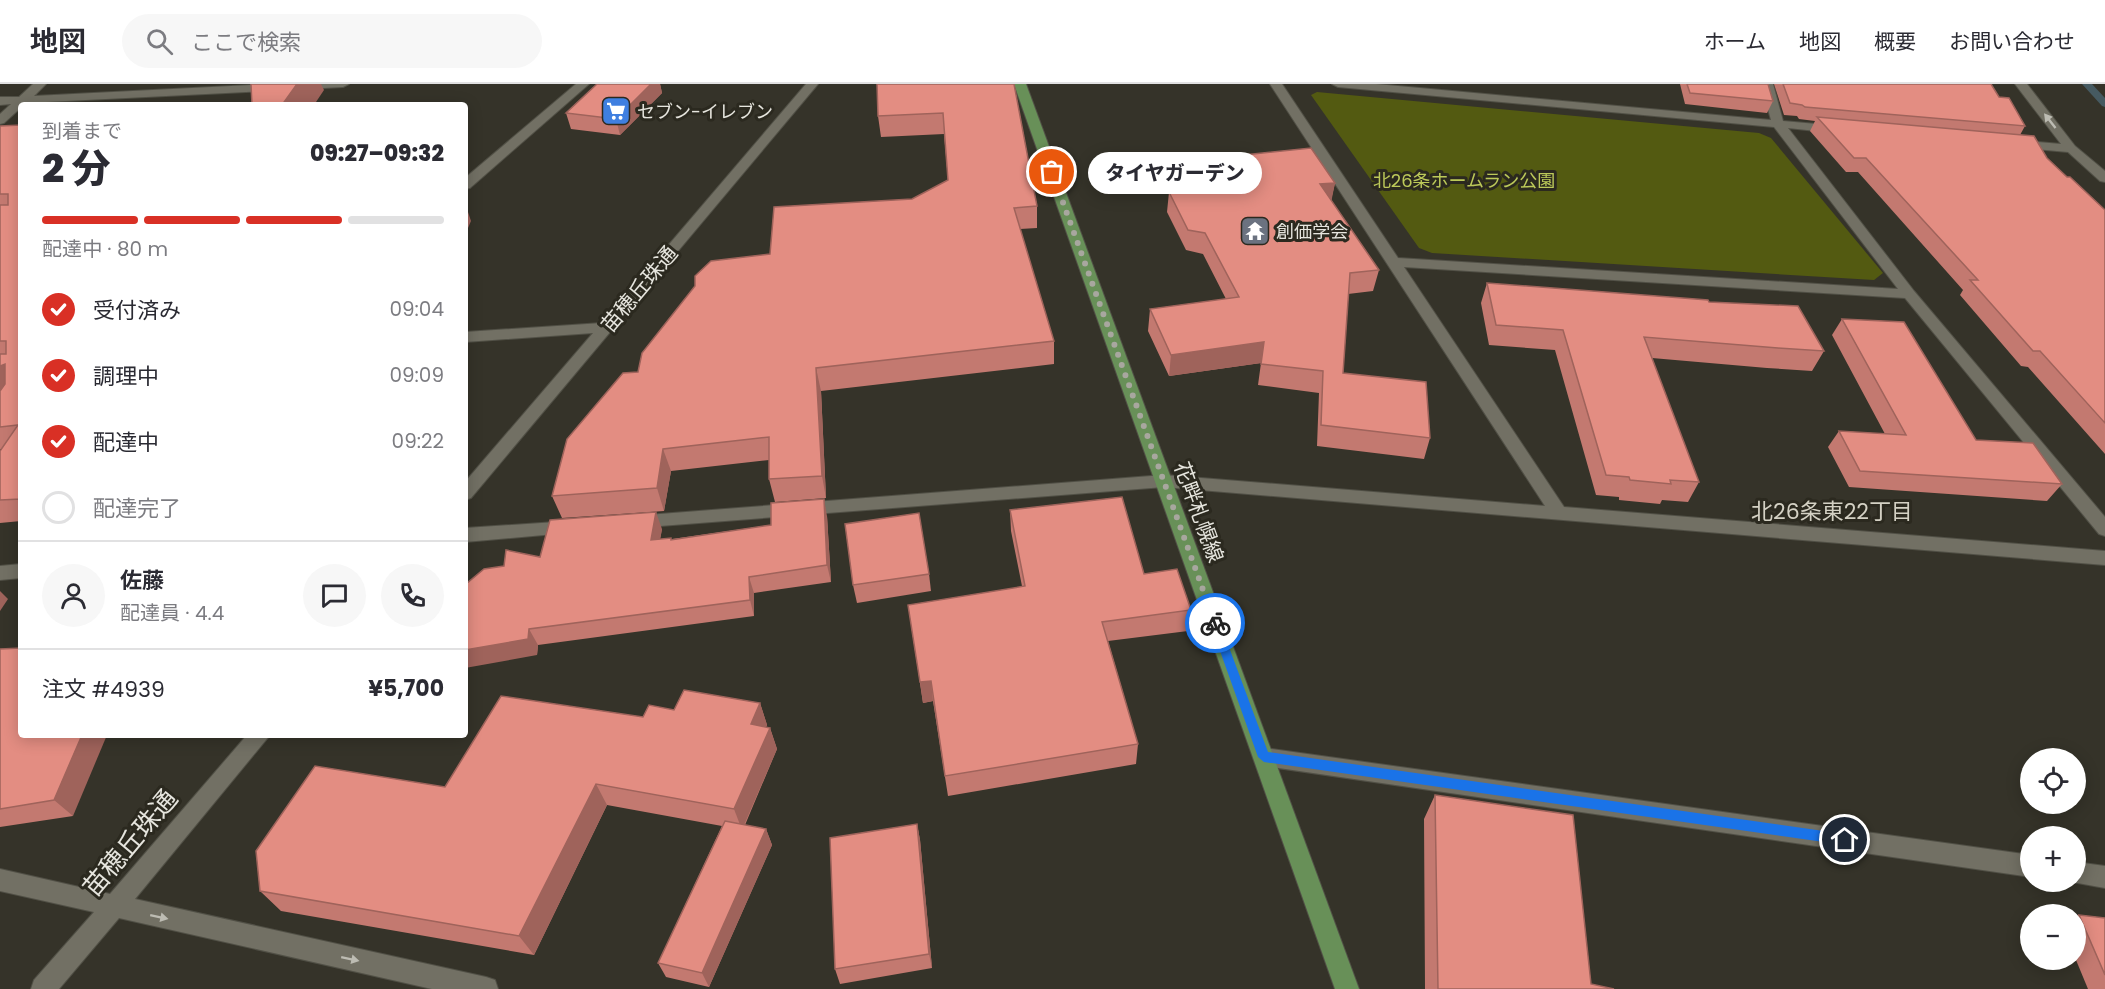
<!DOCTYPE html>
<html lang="ja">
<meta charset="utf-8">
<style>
:root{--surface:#fff;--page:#f7f7f7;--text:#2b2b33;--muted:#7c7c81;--line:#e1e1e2;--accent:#d93025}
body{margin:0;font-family:Poppins,"Noto Sans JP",sans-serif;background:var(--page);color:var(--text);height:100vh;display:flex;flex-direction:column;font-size:22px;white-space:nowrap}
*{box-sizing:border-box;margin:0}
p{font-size:20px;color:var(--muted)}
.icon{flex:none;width:33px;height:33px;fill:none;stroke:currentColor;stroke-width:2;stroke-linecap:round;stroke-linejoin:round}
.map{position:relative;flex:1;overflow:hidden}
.drawer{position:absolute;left:18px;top:18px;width:450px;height:636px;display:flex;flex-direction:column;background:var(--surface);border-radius:6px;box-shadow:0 3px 15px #0003}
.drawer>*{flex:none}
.fabs{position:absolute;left:2020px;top:664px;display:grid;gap:12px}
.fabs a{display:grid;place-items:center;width:66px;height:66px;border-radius:50%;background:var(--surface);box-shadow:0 3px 15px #0003;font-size:30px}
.pin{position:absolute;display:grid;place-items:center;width:51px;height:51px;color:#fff;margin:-26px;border:3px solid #fff;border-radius:50%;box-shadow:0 2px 6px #0007}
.courier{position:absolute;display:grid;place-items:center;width:60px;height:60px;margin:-30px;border:4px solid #1a73e8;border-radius:50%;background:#fff;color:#222;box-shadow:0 2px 8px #0007}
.bubble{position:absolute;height:42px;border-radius:21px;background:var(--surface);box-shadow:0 3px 15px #0003;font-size:20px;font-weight:800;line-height:42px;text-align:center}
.summary em{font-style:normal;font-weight:800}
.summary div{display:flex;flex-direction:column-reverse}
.summary{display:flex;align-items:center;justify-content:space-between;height:102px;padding:0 24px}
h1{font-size:39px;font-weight:800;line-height:45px}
.bar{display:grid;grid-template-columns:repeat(4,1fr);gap:9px 6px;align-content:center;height:72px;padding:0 24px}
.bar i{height:8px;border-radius:4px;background:var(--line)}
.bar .selected{background:var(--accent)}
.bar p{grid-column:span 4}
.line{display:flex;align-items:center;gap:15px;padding:0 24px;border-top:2px solid var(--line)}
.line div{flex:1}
.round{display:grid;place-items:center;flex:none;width:63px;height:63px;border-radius:32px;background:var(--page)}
ol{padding:0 24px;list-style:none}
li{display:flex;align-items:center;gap:18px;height:66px}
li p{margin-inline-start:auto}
li .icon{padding:6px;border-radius:50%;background:var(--accent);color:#fff;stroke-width:4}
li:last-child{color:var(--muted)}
li i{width:33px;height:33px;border:3px solid var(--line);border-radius:50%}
header{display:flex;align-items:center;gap:36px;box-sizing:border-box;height:84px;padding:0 30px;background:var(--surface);border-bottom:2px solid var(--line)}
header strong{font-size:28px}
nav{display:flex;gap:33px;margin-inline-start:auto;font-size:21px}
.search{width:420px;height:54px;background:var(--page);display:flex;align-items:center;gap:15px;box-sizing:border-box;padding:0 21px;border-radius:33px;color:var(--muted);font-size:22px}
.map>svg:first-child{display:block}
.green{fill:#535a11}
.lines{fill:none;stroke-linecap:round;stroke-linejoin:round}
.stream{fill:#465a61;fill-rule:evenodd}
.minor-casing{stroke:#515046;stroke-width:2}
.major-casing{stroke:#515046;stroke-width:2}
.minor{fill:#727064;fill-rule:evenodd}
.major{fill:#689058;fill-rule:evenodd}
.wall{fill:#c37970}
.shaded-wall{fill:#9f635b}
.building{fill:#e38d82;stroke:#9f635b;stroke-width:1.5}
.oneway{fill:#bdbcb3}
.route{fill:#1a73e8}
.done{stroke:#a8a79f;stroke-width:6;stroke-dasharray:0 10.8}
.labels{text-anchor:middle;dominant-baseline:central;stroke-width:6;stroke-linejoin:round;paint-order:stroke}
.far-poi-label{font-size:18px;fill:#e6e5de;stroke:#2b291f;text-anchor:start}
.far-park-label{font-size:18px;fill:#bcc959;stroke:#2b291f}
.street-label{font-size:21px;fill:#e6e5de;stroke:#2b291f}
.neighbourhood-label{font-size:22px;fill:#d4d1c4;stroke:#2b291f}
.near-street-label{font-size:26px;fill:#e6e5de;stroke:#2b291f}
</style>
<header>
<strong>地図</strong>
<div class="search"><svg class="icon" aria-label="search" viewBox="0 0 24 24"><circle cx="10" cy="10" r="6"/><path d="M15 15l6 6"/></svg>ここで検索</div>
<nav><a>ホーム</a><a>地図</a><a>概要</a><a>お問い合わせ</a></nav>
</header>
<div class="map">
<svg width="2105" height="905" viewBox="0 0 2105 905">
<rect width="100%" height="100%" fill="#353329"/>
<polygon class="green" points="1317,8 1759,49 1771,54 1883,189 1874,196 1432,169 1419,164 1311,11"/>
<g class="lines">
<polygon class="stream" points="2082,0 2092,0 2105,14 2105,23 2102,22"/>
<g class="minor-casing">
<g id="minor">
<polygon points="33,0 46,0 34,12 273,0 349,0 343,3 26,19 4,39 0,40 0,30 11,20 0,21 0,13 19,13"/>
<polygon points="576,0 589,0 470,104 465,105 465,94"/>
<polygon points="806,0 818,0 471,414 465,416 465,398 593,249 465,258 465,248 602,239"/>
<polygon points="1270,0 1282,0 1398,174 1898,205 1774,43 1338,3 1332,0 1376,0 1771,36 1761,0 1773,0 1783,37 1839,42 1841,45 1835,49 1788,44 1914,207 2105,433 2105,452 2099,450 1905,214 1404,183 1564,423 2105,467 2105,481 1164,403 634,444 628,443 625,438 628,433 634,432 1164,391 1545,422"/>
<polygon points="2015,0 2027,0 2075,62 2105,87 2105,98 2100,97 2068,68 2011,63 2009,60 2015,56 2061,60"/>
<polygon points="571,437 577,438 580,443 577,448 465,458 465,444"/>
<polygon points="21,480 21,494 0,496 0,482"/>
<polygon points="247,651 270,651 135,815 486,893 495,896 498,905 432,905 119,834 59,905 31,905 34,896 94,828 0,807 0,785 110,810"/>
<polygon points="1264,664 2031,771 2031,793 1264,682 1257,679 1253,673 1257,667"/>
<polygon points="2076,778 2105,782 2105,804 2072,798 2076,798"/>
</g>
</g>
<g class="major-casing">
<polygon id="major" points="1014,0 1026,0 1359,905 1335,905"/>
</g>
<use href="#minor" class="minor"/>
<use href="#major" class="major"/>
</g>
<g class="wall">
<polygon points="597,0 660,0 662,9 620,51 571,45 566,29"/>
<polygon points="1014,0 1037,122 1037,144 1020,145 1054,257 1054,280 821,307 826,414 775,418 769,395 769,376 671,387 664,427 562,434 552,412 638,288 770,170 912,115 948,96 944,50 881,53 878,32"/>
<polygon points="1680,0 1768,0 1773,17 1767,29 1685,20"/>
<polygon points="1774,0 1991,0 1999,13 2025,42 2020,51 2105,126 2105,370 2028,283 2021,282 1960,211 1963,206 1858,88 1846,88 1810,47 1815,37 1799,35 1797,32 1784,31"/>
<polygon points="21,41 21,437 0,439 0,367 2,365 0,365 0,42"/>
<polygon points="1176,78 1335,99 1331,116 1379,186 1373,207 1348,210 1343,289 1430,354 1424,375 1317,362 1319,309 1258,301 1261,279 1169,292 1148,247 1150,225 1226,215 1203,170 1186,166 1167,128 1169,108 1178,105 1175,98"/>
<polygon points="1487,199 1709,218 1824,267 1812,287 1767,284 1652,274 1699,398 1688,418 1662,416 1660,420 1619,416 1619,413 1596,411 1555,266 1489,261 1481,219"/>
<polygon points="1842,235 1976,356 2062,400 2047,417 1849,403 1828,363 1839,347 1885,350 1832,251"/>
<polygon points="1010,426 1144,490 1191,526 1188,547 1108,557 1138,660 1136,680 948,712 933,617 923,619 911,541 1022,502 1011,447"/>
<polygon points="827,432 831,498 754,509 754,532 538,561 537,571 504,482 662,445 660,455 672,455 771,441"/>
<polygon points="929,490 931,507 857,519 853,501"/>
<polygon points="0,565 73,732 0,743"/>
<polygon points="760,619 767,641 766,643 770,644 777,665 745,741 766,745 772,761 709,903 666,893 658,879 722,742 607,721 534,871 281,827 260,807 445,703 643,633 674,626"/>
<polygon points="1435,711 1591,900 1614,905 1425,905 1424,735"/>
<polygon points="917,740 920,756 932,884 840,900 835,885"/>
<polygon points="2079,831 2105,834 2105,905 2088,905 2076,876 2076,832"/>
</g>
<g class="shaded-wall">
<polygon points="297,0 321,0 324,6 314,21 282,21"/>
<polygon points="651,0 660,0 662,9 620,51 616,35"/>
<polygon points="1335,99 1331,119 1320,100"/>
<polygon points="468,128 471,137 465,151 465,134"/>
<polygon points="1264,258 1261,279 1169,292 1171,271"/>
<polygon points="5,280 21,299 0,324 0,282"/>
<polygon points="816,284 821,307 826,414 822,392"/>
<polygon points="663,365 671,387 664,427 657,404"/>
<polygon points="824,415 827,432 831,498 827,481"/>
<polygon points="656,428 662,445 657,473 651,456"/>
<polygon points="749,493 754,509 754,532 750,516"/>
<polygon points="0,507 8,515 0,527"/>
<polygon points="529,545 538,561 537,571 465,584 465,566"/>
<polygon points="931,597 933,617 923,619 920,598"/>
<polygon points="760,619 767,641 758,662 751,640"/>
<polygon points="770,644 777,665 742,746 734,725"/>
<polygon points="82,651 107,651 73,732 54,716"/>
<polygon points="596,700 607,721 534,871 519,852"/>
<polygon points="917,740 920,756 932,884 929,870"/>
<polygon points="766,745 772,761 709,903 702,889"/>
</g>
<g class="building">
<polygon points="251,0 297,0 282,21 252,21"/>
<polygon points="597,0 651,0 616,35 566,29"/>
<polygon points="877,0 1014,0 1037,122 1014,124 1054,257 816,284 822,392 769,395 769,353 663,365 657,404 552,412 567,355 623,289 638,288 642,269 695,202 695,192 711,177 770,170 774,123 912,115 948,96 943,29 878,32"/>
<polygon points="1687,0 1768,0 1773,17 1690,9"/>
<polygon points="1783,0 1991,0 1999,13 2009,14 2025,42 1805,23 1802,21 1790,19"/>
<polygon points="1817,33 2034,52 2047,74 2067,93 2070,93 2105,126 2105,339 2040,267 2033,267 1970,196 1978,196 1866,74 1854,74"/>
<polygon points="21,41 21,415 0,416 0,367 18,341 0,343 0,307 5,300 5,280 0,282 0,270 6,270 6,257 0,257 0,121 8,121 8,110 0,110 0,42"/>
<polygon points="1311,64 1335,99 1320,100 1379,186 1350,189 1343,289 1426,298 1430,354 1321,341 1323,287 1261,280 1264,258 1171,271 1150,225 1239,213 1205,149 1188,146 1169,108 1189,102 1176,78"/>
<polygon points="1487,199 1708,216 1709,218 1798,222 1824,267 1778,264 1644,253 1699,398 1670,396 1671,400 1630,396 1629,393 1606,391 1563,246 1496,241"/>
<polygon points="1842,235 1904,238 1976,356 2033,359 2062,400 1860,387 1839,347 1906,351"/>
<polygon points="1122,413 1144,490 1177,485 1191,526 1102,538 1138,660 945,692 931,597 920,598 908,521 1025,502 1010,426"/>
<polygon points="824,415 827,481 749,493 750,516 529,545 528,555 465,566 465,510 466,500 484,485 504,482 506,466 540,473 550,436 656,428 651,456 671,454 671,456 771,441 771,419"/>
<polygon points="919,429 929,490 853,501 845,440"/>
<polygon points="21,564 21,651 82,651 54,716 0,725 0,565"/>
<polygon points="684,606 760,619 751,640 770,644 734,725 596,700 519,852 260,807 256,767 315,682 445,703 501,612 643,633 649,621 674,626"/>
<polygon points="1435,711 1573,731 1591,900 1614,905 1438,905"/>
<polygon points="725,737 766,745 702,889 658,879"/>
<polygon points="917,740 929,870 835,885 830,754"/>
<polygon points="2079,831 2105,834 2105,891"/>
</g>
<defs><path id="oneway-solid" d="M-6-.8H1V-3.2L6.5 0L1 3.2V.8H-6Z" transform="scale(1.5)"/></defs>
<g class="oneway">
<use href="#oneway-solid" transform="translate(2050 37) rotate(-128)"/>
<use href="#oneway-solid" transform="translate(159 833) rotate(12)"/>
<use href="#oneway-solid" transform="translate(350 875) rotate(12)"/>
</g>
<polygon class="route" points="1215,535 1220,539 1268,668 1845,750 1851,756 1845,761 1264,678 1258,673 1210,539"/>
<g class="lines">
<polyline class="done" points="1052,88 1215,539"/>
</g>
<defs>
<g id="supermarket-square" transform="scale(1.5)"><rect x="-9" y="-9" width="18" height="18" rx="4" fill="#3f7fe0" stroke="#2b291f"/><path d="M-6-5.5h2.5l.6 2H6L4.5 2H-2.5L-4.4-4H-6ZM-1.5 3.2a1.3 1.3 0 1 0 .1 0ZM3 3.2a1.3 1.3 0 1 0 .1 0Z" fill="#fff"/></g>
<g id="temple-square" transform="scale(1.5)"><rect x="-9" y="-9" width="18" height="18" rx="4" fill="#6b7280" stroke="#2b291f"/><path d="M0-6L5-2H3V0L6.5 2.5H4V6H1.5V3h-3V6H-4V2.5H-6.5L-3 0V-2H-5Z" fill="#fff"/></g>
</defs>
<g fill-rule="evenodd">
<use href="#supermarket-square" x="616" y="27"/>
<use href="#temple-square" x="1255" y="147"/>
</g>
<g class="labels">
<g class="far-poi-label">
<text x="637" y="27">セブン-イレブン</text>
<text x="1276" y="147">創価学会</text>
</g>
<g class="far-park-label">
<text x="1464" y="96">北26条ホームラン公園</text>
</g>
<g class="street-label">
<text transform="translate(639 205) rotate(-50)">苗穂丘珠通</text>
<text transform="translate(1199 428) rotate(70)">花畔札幌線</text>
</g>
<g class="neighbourhood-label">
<text x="1832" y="427">北26条東22丁目</text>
</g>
<g class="near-street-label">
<text transform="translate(130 759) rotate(-50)">苗穂丘珠通</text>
</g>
</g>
</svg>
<div class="fabs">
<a><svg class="icon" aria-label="locate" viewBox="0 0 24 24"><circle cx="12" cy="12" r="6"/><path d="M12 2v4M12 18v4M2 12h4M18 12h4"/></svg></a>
<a>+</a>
<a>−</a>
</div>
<div class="pin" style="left:1052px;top:88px;background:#ea580c"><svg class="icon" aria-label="bag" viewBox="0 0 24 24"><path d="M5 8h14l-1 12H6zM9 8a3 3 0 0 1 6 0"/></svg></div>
<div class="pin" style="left:1845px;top:756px;background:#1f2937"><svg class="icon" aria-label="home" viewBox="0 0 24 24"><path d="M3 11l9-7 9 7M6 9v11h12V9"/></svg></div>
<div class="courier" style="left:1215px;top:539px"><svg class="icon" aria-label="bike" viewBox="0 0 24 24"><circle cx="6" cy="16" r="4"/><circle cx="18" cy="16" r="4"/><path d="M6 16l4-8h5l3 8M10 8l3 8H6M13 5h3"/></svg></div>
<div class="bubble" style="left:1088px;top:68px;width:174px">タイヤガーデン</div>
<section class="drawer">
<div class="summary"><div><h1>2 分</h1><p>到着まで</p></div><em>09:27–09:32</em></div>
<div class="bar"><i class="selected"></i><i class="selected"></i><i class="selected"></i><i></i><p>配達中 · 80 m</p></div>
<ol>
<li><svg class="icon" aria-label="check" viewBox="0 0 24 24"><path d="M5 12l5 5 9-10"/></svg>受付済み<p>09:04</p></li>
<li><svg class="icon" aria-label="check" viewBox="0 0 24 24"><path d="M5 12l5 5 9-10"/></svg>調理中<p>09:09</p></li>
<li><svg class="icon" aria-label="check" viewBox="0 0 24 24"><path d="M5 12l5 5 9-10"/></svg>配達中<p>09:22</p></li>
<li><i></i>配達完了</li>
</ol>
<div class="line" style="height:108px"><a class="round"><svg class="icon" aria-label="person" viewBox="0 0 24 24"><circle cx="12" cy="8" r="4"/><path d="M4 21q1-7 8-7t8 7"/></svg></a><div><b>佐藤</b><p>配達員 · 4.4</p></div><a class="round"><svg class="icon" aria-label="chat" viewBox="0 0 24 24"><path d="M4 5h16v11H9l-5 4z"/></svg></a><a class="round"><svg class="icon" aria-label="phone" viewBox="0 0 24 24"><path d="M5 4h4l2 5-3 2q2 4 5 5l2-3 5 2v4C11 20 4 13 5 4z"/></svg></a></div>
<div class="line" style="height:78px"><div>注文 #4939</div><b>¥5,700</b></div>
</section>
</div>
